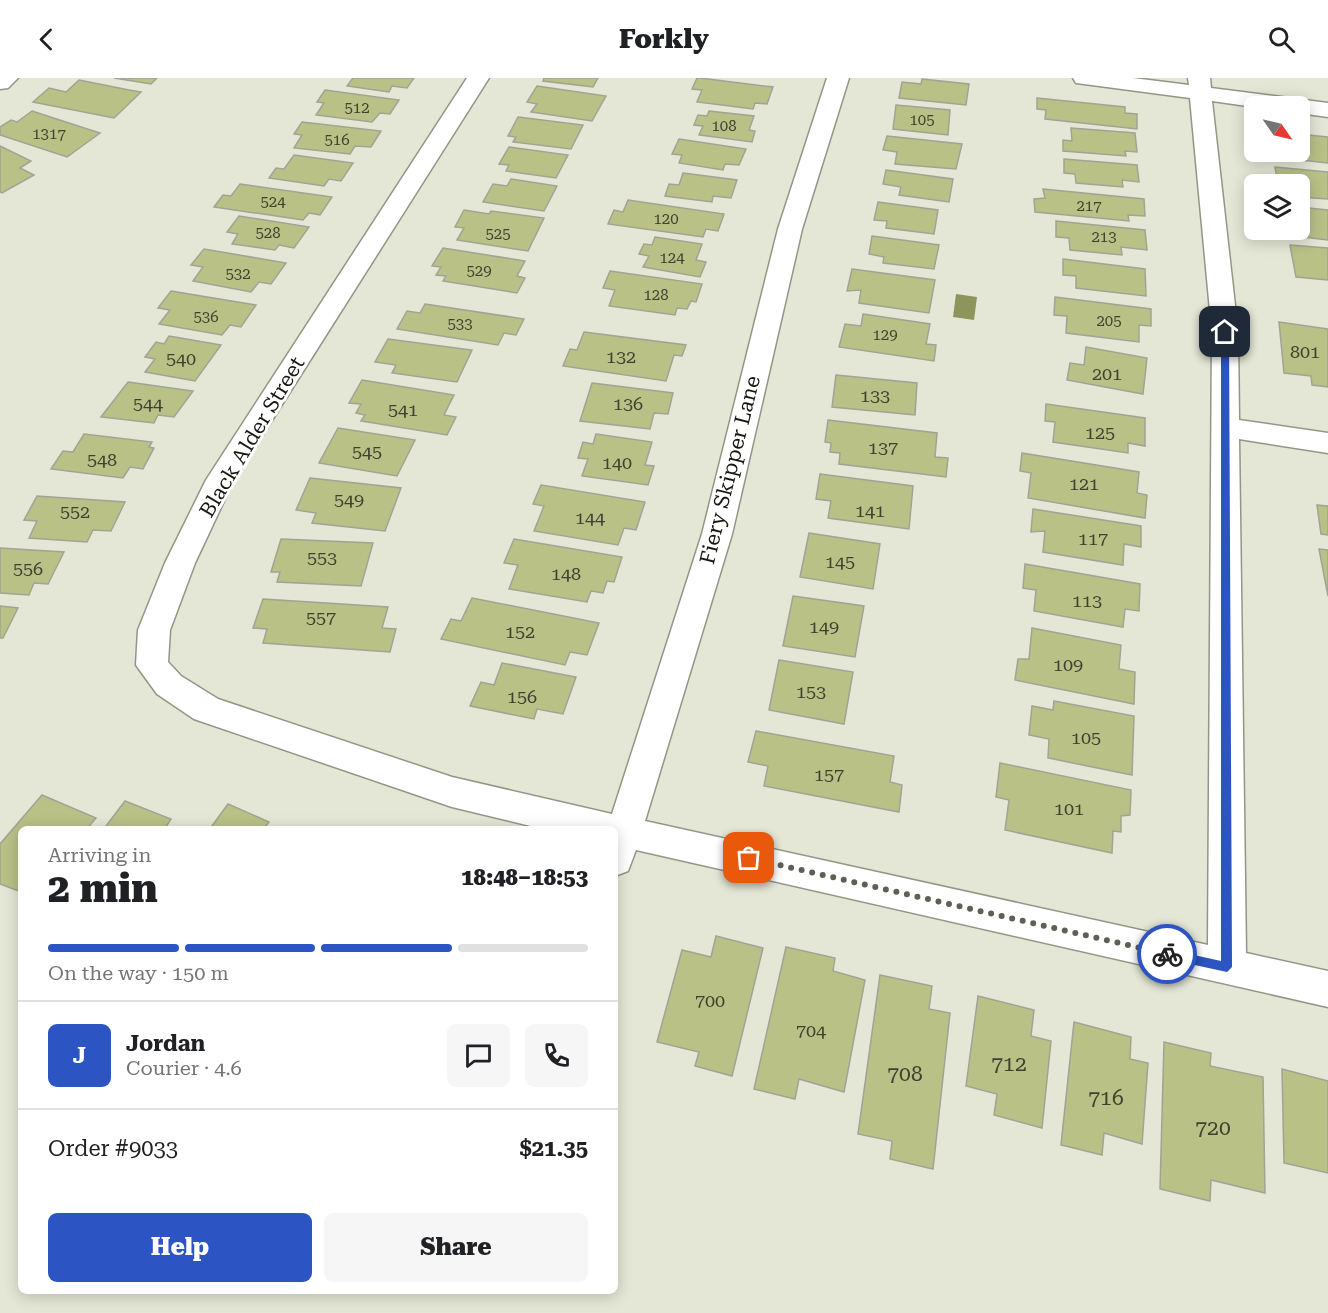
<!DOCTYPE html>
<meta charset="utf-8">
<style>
:root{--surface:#fff;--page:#f6f6f6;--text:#202124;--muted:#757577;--line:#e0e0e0;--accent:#2c54c3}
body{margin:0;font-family:"Roboto Serif",serif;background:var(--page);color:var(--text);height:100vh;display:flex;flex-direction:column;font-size:22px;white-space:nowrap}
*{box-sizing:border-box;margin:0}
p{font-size:20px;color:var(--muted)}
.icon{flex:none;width:33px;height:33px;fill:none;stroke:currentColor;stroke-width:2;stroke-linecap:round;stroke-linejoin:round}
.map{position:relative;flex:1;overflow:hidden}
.sheet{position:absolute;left:18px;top:748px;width:600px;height:468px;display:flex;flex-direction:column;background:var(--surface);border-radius:9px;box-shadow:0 3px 15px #0003}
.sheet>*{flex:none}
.needle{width:39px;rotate:124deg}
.fabs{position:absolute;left:1244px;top:18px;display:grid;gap:12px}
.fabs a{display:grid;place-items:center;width:66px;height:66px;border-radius:9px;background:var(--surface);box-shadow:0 3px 15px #0003;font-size:30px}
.pin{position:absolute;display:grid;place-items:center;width:51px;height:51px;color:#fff;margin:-26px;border-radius:12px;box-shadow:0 3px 9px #0006}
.courier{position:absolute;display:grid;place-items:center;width:60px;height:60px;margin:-30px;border:4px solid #2c54c3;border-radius:50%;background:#fff;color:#222;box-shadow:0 2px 8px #0007}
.headline em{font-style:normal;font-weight:800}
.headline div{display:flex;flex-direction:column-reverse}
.headline{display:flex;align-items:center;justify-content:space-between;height:102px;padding:0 30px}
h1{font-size:39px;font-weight:800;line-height:45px}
.bar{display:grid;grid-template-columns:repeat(4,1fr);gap:9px 6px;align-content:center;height:72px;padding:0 30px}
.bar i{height:8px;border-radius:4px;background:var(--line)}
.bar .current{background:var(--accent)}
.bar p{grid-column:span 4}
.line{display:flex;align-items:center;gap:15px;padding:0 30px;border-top:2px solid var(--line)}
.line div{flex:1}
.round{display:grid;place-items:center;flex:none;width:63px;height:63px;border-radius:9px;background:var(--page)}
.cta{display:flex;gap:12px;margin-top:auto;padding:12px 30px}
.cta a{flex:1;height:69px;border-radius:9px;background:var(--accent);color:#fff;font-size:24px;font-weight:800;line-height:69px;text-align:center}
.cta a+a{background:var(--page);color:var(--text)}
header{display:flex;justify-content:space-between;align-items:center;height:78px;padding:0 30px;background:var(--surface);font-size:27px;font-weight:800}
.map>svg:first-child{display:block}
.water{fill:#8d945c}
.building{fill:#b9c187;stroke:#a1a494;stroke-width:1.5}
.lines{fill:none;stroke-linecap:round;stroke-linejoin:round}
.street-casing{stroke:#939687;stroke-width:3}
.street{fill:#fff;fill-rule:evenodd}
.route{fill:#2c54c3}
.done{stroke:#5e6057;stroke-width:6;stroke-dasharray:0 10.8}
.labels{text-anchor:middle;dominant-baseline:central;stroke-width:6;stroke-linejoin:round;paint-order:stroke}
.far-number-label{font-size:15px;fill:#3f422f}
.number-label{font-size:18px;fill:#3f422f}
.street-label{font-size:21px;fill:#161712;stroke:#fff}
.near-number-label{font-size:21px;fill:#3f422f}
</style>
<header><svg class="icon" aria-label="back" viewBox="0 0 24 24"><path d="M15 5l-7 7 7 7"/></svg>Forkly<svg class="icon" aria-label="search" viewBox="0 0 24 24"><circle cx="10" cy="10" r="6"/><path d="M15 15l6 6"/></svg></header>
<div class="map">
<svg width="1328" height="1235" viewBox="0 0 1328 1235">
<rect width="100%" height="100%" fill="#e4e7d6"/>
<polygon class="water" points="956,216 977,219 974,242 953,239"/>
<g class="building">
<polygon points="114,0 157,0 151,6"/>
<polygon points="353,0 414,0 407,10 392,8 389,14 347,8"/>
<polygon points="544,0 598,0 593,9 543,3"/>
<polygon points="697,0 700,0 773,9 767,26 755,25 753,31 697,24 702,12 692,11"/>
<polygon points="922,1 969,6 966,27 899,20 902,4 921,6"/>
<polygon points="79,2 129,12 141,14 114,40 33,24 49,10 66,14"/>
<polygon points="537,8 606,18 592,43 531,34 537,26 527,24"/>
<polygon points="325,12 399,22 390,36 380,35 372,44 316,37 324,25 317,24"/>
<polygon points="1037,20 1125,29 1125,35 1137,36 1137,51 1045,41 1046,32 1037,31"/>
<polygon points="896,27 950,32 948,57 893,51"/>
<polygon points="32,33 75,47 100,55 67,79 0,57 0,49 11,42 17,44"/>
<polygon points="709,33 754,38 749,52 755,53 752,64 699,57 703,48 694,47 698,37 707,38"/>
<polygon points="518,39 583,47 571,71 513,64 516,59 508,58"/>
<polygon points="302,44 381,53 371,69 355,68 350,76 294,70 302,57 294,56"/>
<polygon points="1071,50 1135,55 1137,74 1125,73 1126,78 1063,73 1063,62 1072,63"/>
<polygon points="1299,56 1328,59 1328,85 1273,79 1273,74 1299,74"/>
<polygon points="887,58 962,66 956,91 895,86 897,74 883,72"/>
<polygon points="679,61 746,71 739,87 725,86 723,92 679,85 682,77 672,76"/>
<polygon points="0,68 31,83 20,90 34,97 2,115 0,114"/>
<polygon points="509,69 568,77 556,100 506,93 509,87 499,86"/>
<polygon points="294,77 353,85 341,103 329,101 324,108 269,100 276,90 284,91"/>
<polygon points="1064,81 1137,87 1139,104 1122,102 1123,109 1076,105 1075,96 1064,95"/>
<polygon points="1275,89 1328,94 1328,121 1299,119 1299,106 1278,106"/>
<polygon points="886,92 953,101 949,124 899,117 901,109 883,106"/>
<polygon points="683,95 737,102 731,120 713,118 712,124 665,118 669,106 679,107"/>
<polygon points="511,101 557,108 544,133 483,124 493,106 507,108"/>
<polygon points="240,106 332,119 320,137 309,135 303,142 214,129 223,117 231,118"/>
<polygon points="1043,111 1144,121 1145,138 1128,137 1129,143 1035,134 1034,121 1045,120"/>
<polygon points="628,122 724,136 718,153 706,151 703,159 608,146 614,132 623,134"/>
<polygon points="878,124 938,132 934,156 886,150 887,143 874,142"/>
<polygon points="1299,129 1328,132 1328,162 1303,159 1299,146"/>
<polygon points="464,132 489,136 491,133 544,140 528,173 457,162 464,150 455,149"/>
<polygon points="239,138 309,149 294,170 279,167 275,172 232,166 238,156 227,154"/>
<polygon points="1056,143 1145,152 1147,172 1121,169 1122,177 1070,172 1069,160 1056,159"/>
<polygon points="872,158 939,167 934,191 883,185 884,179 869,176"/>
<polygon points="655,159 702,166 696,182 706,184 700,199 643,189 649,178 639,176 644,166 652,167"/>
<polygon points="1290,167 1328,170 1328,202 1296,199"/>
<polygon points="443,170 525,183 517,198 525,200 517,215 443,203 446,198 436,197 441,189 432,188"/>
<polygon points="204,171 286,185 271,206 259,204 251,214 193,203 203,189 191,187"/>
<polygon points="1063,181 1145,191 1146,218 1076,210 1076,198 1063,197"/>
<polygon points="852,191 935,202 929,235 859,225 861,212 847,213"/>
<polygon points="610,193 702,206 696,224 691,223 687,231 677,230 675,237 609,228 615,212 603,210"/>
<polygon points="171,213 256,227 241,249 230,247 222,257 159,246 170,232 158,230"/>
<polygon points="1055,219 1151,231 1151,248 1139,247 1139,264 1066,255 1067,238 1054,237"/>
<polygon points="425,226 524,241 516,257 504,255 498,267 397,251 407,233 420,235"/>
<polygon points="863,236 930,246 926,266 936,267 934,283 839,269 845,246 861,248"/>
<polygon points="1279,244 1328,251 1328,309 1312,307 1311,298 1284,295"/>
<polygon points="584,254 686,267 682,278 674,277 666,303 563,288 570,271 577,272"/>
<polygon points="169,258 221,267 195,303 145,294 155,281 145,279 156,264 164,266"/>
<polygon points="388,261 472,272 457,304 392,295 396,287 375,284"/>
<polygon points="1086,269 1147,280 1143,316 1067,302 1070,285 1084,287"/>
<polygon points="836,297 917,305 915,337 832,329"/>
<polygon points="362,302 454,317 444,337 456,339 447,357 361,343 365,337 356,335 361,326 349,325"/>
<polygon points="128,304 193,313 174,339 158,337 154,345 101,339"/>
<polygon points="592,305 673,315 668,336 654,335 650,351 580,343"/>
<polygon points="1046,326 1145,340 1145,368 1128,365 1128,375 1053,364 1055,344 1045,343"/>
<polygon points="828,342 937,355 935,379 948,380 946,399 839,386 840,375 830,374 831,365 825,364"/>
<polygon points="338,350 415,362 397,398 319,385"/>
<polygon points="84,356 152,364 149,369 154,370 143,391 130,389 123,400 51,391 63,373 73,374"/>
<polygon points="596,356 652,364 645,387 654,388 648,407 582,398 588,381 578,380 583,364 593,366"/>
<polygon points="1022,375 1139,394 1137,415 1147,417 1145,440 1028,420 1031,395 1020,393"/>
<polygon points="820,396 913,408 909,451 828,440 831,423 816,421"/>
<polygon points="310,400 401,410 385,453 312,445 316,435 296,432"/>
<polygon points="541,407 645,424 636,452 624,450 618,467 534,453 544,428 533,426"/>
<polygon points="37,418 125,424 111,453 93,452 87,464 29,460 37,443 24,442"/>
<polygon points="1317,427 1328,428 1328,457 1321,456"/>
<polygon points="1033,431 1141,448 1141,469 1124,466 1123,487 1043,474 1045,453 1031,454"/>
<polygon points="809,455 880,466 873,511 800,499"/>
<polygon points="281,461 373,465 361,508 277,504 280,494 271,494"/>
<polygon points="514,461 622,479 614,504 607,503 603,515 591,513 587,524 509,511 518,487 504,485"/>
<polygon points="0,470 64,474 48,506 34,505 29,517 0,515"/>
<polygon points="1319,471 1328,472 1328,518"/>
<polygon points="1025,486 1140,506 1139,533 1125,531 1123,549 1034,533 1036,512 1023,510"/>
<polygon points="793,518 864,528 855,579 783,568"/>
<polygon points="472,520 599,545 587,577 570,574 565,587 441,561 451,541 461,543"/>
<polygon points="263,521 388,529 382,550 396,551 390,574 263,565 267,551 253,550"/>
<polygon points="0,528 18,530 3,560 0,560"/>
<polygon points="1032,550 1121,567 1119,591 1135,594 1134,626 1015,602 1018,581 1029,581"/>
<polygon points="779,582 853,594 844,646 769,632"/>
<polygon points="502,585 576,599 563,636 537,631 534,641 470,628 481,604 494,607"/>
<polygon points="1054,623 1134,638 1132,697 1048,680 1049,661 1029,657 1032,628 1053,632"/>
<polygon points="756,653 894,678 890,704 902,707 899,734 764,708 768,688 748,684"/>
<polygon points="1000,685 1131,712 1130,737 1121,738 1121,754 1113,753 1112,775 1005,752 1009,722 996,719"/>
<polygon points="42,717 96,740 86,752 21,752 21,814 0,806 0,766"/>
<polygon points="125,723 171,741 164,752 103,752"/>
<polygon points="228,726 269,744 263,752 209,752"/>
<polygon points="716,858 763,870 732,998 695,988 699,974 657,964 682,872 711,879"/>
<polygon points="786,869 835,880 833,893 865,902 844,1014 799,1001 795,1021 754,1011"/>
<polygon points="880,897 932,908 929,931 950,935 933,1091 890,1081 892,1063 858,1056"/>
<polygon points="978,918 1034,932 1031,958 1051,963 1042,1050 994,1037 997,1016 966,1008"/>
<polygon points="1074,944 1131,959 1130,981 1148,985 1142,1066 1104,1055 1102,1077 1061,1067"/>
<polygon points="1164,964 1211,975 1210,988 1263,999 1265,1115 1211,1102 1210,1123 1160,1111"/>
<polygon points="1282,991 1328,1003 1328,1095 1284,1085"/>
</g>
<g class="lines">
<g class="street-casing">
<g id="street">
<polygon points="0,0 18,0 8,10 0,11"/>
<polygon points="467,0 489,0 233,404 195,485 170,552 168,584 181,598 218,621 452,699 612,736 702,456 778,151 827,0 849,0 802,151 732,456 645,743 1208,867 1212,254 1190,20 1084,6 1076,5 1073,0 1133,0 1189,7 1188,0 1210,0 1211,10 1328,25 1328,39 1299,35 1299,28 1254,29 1212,23 1238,254 1239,342 1328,355 1328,375 1239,361 1246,875 1328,893 1328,929 636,772 628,793 615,798 615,752 547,752 452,729 194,641 157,616 136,587 138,552 165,485 206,402"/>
</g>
</g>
<use href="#street" class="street"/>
</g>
<polygon class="route" points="1225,251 1229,254 1232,889 1227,894 1167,881 1162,876 1167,871 1221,883 1221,254"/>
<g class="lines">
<polyline class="done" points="749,780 1167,876"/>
</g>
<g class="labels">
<g class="far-number-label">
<text x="357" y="30">512</text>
<text x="922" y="42">105</text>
<text x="724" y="48">108</text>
<text x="49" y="56">1317</text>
<text x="337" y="62">516</text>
<text x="273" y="124">524</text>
<text x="1089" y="128">217</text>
<text x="666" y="141">120</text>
<text x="268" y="155">528</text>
<text x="498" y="156">525</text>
<text x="1104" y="159">213</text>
<text x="672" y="180">124</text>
<text x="479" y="193">529</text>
<text x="238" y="196">532</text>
<text x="656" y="217">128</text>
<text x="206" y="239">536</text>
<text x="1109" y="243">205</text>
<text x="460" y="246">533</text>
<text x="885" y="257">129</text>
</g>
<g class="number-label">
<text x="1305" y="273">801</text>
<text x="621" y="278">132</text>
<text x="181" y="280">540</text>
<text x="1107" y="295">201</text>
<text x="875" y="317">133</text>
<text x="148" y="325">544</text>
<text x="628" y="325">136</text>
<text x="403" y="331">541</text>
<text x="1100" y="354">125</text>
<text x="883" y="369">137</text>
<text x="367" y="373">545</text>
<text x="102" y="381">548</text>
<text x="617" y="384">140</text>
<text x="1084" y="405">121</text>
<text x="349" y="421">549</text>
<text x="870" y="432">141</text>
<text x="75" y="433">552</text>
<text x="590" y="439">144</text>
<text x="1093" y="460">117</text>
<text x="322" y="479">553</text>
<text x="840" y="483">145</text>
<text x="28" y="490">556</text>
<text x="566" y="495">148</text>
<text x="1087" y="522">113</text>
<text x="321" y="539">557</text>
<text x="824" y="548">149</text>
<text x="520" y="553">152</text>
<text x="1068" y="586">109</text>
<text x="811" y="613">153</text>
<text x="522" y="618">156</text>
<text x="1086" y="659">105</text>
<text x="829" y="696">157</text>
<text x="1069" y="730">101</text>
<text x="710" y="922">700</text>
<text x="811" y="952">704</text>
</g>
<g class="street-label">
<text transform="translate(252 359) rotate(-59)">Black Alder Street</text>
<text transform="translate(730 392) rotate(-76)">Fiery Skipper Lane</text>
</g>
<g class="near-number-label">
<text x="1009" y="986">712</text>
<text x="905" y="996">708</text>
<text x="1106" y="1020">716</text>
<text x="1213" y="1050">720</text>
</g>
</g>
</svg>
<div class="fabs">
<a><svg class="needle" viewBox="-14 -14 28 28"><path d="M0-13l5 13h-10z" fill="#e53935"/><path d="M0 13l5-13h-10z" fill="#757577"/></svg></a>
<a><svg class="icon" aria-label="layers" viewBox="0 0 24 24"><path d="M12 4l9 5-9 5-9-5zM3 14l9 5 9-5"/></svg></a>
</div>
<div class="pin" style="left:749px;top:780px;background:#ea580c"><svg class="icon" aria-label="bag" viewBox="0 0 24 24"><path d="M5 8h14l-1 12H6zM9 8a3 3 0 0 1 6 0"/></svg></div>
<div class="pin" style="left:1225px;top:254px;background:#1f2937"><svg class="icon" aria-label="home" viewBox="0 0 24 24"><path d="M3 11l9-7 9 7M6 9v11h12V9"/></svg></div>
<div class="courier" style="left:1167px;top:876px"><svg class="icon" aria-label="bike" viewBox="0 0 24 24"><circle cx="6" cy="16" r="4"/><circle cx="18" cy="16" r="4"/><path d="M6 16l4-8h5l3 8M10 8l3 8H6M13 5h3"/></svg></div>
<section class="sheet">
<div class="headline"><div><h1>2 min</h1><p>Arriving in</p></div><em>18:48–18:53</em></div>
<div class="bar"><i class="current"></i><i class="current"></i><i class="current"></i><i></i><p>On the way · 150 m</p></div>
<div class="line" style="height:108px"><b class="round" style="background:var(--accent);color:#fff">J</b><div><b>Jordan</b><p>Courier · 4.6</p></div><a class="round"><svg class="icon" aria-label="chat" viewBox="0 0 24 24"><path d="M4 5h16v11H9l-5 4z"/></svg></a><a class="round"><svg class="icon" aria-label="phone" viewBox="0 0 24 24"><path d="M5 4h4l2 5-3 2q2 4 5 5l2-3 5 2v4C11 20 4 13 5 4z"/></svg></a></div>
<div class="line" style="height:78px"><div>Order #9033</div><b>$21.35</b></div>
<div class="cta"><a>Help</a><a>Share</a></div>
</section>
</div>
